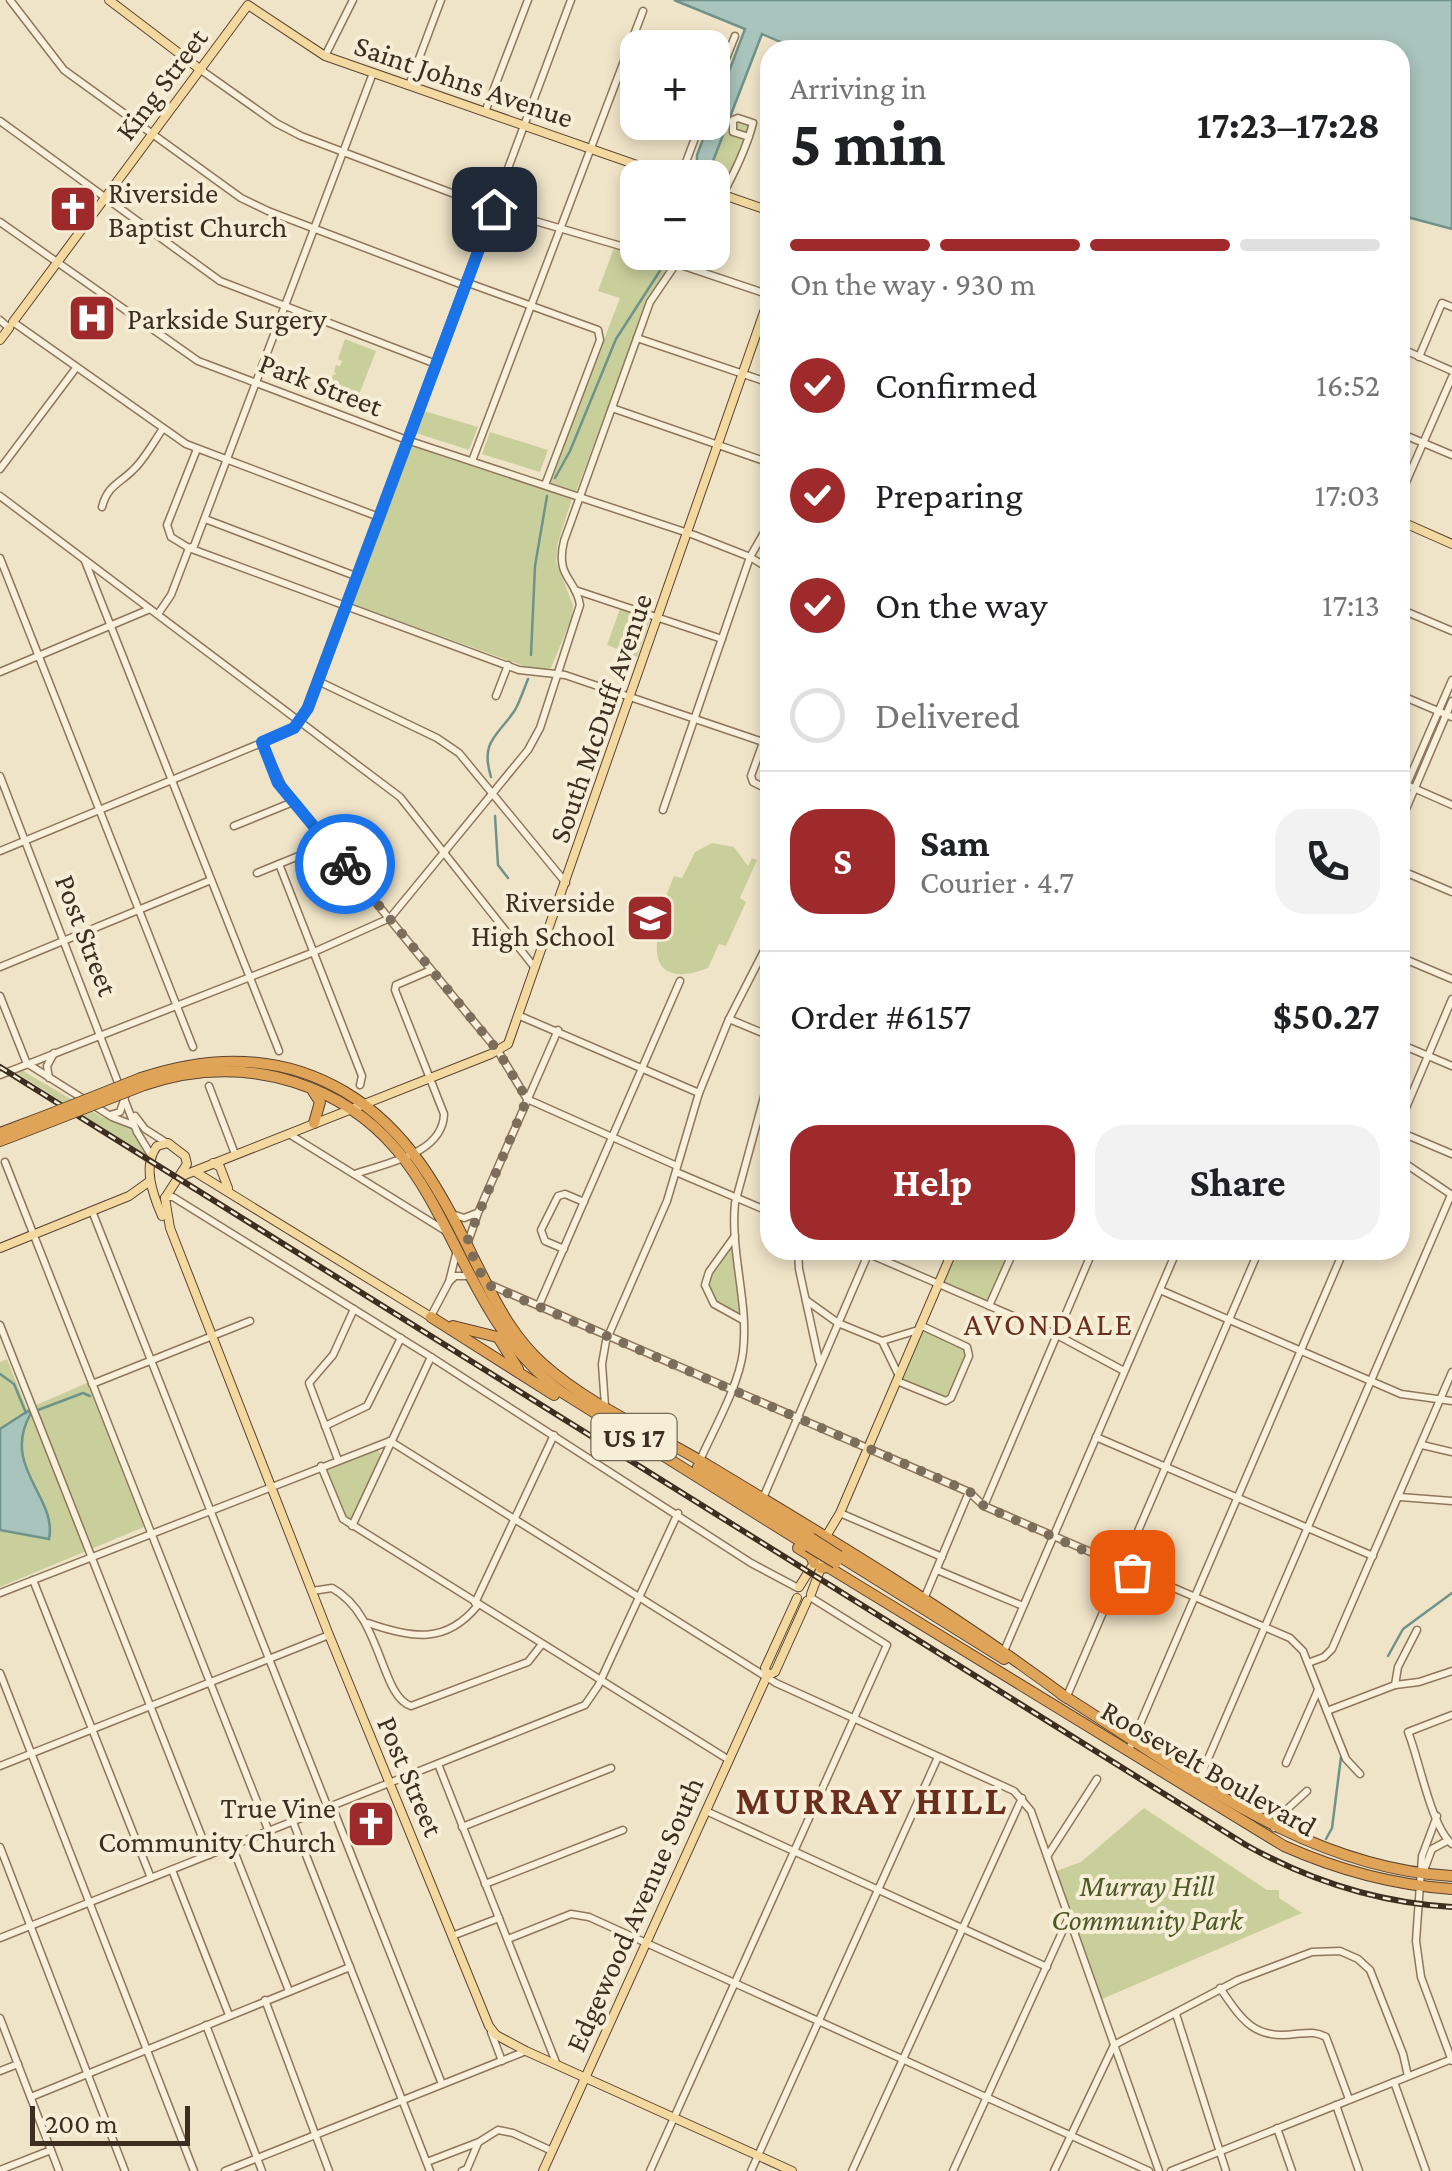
<!DOCTYPE html>
<meta charset="utf-8">
<style>
:root{--surface:#fff;--page:#f2f2f2;--text:#202124;--muted:#757577;--line:#e0e0e0;--accent:#9e2a2b}
body{margin:0;font-family:"Crimson Pro",serif;background:var(--page);color:var(--text);height:100vh;display:flex;flex-direction:column;font-size:38px;white-space:nowrap}
*{box-sizing:border-box;margin:0}
p{font-size:32px;color:var(--muted)}
.icon{flex:none;width:55px;height:55px;fill:none;stroke:currentColor;stroke-width:2;stroke-linecap:round;stroke-linejoin:round}
.map{position:relative;flex:1;overflow:hidden}
.details{position:absolute;left:760px;top:40px;width:650px;height:1220px;display:flex;flex-direction:column;background:var(--surface);border-radius:30px;box-shadow:0 5px 15px #0003}
.details>*{flex:none}
.tools{position:absolute;left:620px;top:30px;display:grid;gap:20px}
.tools a{display:grid;place-items:center;width:110px;height:110px;border-radius:20px;background:var(--surface);box-shadow:0 5px 15px #0003;font-size:50px}
.scale{position:absolute;left:30px;bottom:25px;width:160px;box-sizing:border-box;padding-left:10px;border:5px solid #3d2e20;border-top:0;font-size:28px;line-height:35px;white-space:nowrap;color:#3d2e20;-webkit-text-stroke:8px #f7eed8;paint-order:stroke}
.pin{position:absolute;display:grid;place-items:center;width:85px;height:85px;color:#fff;margin:-42px;border-radius:20px;box-shadow:0 5px 15px #0006}
.courier{position:absolute;display:grid;place-items:center;width:100px;height:100px;margin:-50px;border:8px solid #1a73e8;border-radius:50%;background:#fff;color:#222;box-shadow:0 2px 12px #0007}
.overview em{font-style:normal;font-weight:700}
.overview div{display:flex;flex-direction:column-reverse}
.overview{display:flex;align-items:center;justify-content:space-between;height:170px;padding:0 30px}
h1{font-size:65px;font-weight:700;line-height:75px}
.bar{display:grid;grid-template-columns:repeat(4,1fr);gap:15px 10px;align-content:center;height:120px;padding:0 30px}
.bar i{height:12px;border-radius:8px;background:var(--line)}
.bar .active{background:var(--accent)}
.bar p{grid-column:span 4}
.line{display:flex;align-items:center;gap:25px;padding:0 30px;border-top:2px solid var(--line)}
.line div{flex:1}
.round{display:grid;place-items:center;flex:none;width:105px;height:105px;border-radius:30px;background:var(--page)}
ol{padding:0 30px;list-style:none}
li{display:flex;align-items:center;gap:30px;height:110px}
li p{margin-inline-start:auto}
li .icon{padding:10px;border-radius:50%;background:var(--accent);color:#fff;stroke-width:4}
li:last-child{color:var(--muted)}
li i{width:55px;height:55px;border:5px solid var(--line);border-radius:50%}
.action{display:flex;gap:20px;margin-top:auto;padding:20px 30px}
.action a{flex:1;height:115px;border-radius:30px;background:var(--accent);color:#fff;font-size:40px;font-weight:700;line-height:115px;text-align:center}
.action a+a{background:var(--page);color:var(--text)}
.map>svg:first-child{display:block}
.green{fill:#c9cf9b}
.water{fill:#a9c4bc;stroke:#6f938a;stroke-width:2.5}
.lines{fill:none;stroke-linecap:round;stroke-linejoin:round}
.stream{stroke:#6f938a;stroke-width:2.5}
.minor-casing{stroke:#8d765c;stroke-width:9}
.major-casing{stroke:#5b4430;stroke-width:10}
.highway-casing{stroke:#5b4430;stroke-width:12}
.minor{stroke:#faf1dc;stroke-width:6}
.major{stroke:#f3d9a0;stroke-width:8}
.highway{stroke:#e0a458;stroke-width:10}
.rail-casing{stroke:#3d2e20;stroke-width:6}
.rail{stroke:#f7eed8;stroke-width:2.5;stroke-dasharray:8;stroke-linecap:butt}
.highway-bridge-casing{stroke:#5b4430;stroke-width:12;stroke-linecap:butt}
.highway-bridge{stroke:#e0a458;stroke-width:10}
.done{stroke:#7c6e5b;stroke-width:10;stroke-dasharray:0 18}
.route{stroke:#1a73e8;stroke-width:12}
.labels{text-anchor:middle;dominant-baseline:central;stroke-width:8;stroke-linejoin:round;paint-order:stroke}
.shield{fill:#f7eed8;stroke:#756857;stroke-width:2.5}
.shield-label{font-size:28px;font-weight:bold;fill:#3d2e20}
.street-label{font-size:30px;fill:#3d2e20;stroke:#f7eed8}
.poi-label{font-size:30px;fill:#3d2e20;stroke:#f7eed8;text-anchor:start}
.park-label{font-size:30px;font-style:italic;fill:#4d5a26;stroke:#f7eed8}
.neighbourhood-label{font-size:32px;letter-spacing:2.5px;fill:#6b2e1e;stroke:#f7eed8}
.district-label{font-size:40px;font-weight:bold;letter-spacing:2.5px;fill:#6b2e1e;stroke:#f7eed8}
</style>
<div class="map">
<svg width="1452" height="2171" viewBox="0 0 1452 2171">
<rect width="100%" height="100%" fill="#f0e4c8"/>
<g class="green">
<polygon points="731,114 752,120 740,155 725,184 701,175 713,161"/>
<polygon points="614,248 670,265 647,301 576,492 549,483 620,298 598,291"/>
<polygon points="345,339 376,351 353,410 324,399 333,375 337,374 334,372 336,365 340,366 342,361 338,359"/>
<polygon points="424,411 478,427 469,450 416,433"/>
<polygon points="490,432 548,450 540,472 482,454"/>
<polygon points="407,440 572,499 558,542 556,562 573,605 572,617 551,668 540,670 524,666 352,604"/>
<polygon points="620,609 650,620 637,657 607,645"/>
<path d="M712 843 734 847 748 866 752 858 757 860 740 898 746 902 726 946 719 944 708 968C658 988 646 957 666 914L660 911 674 876 682 878 695 852Z"/>
<polygon points="23,1071 102,1117 128,1125 147,1156 17,1073"/>
<polygon points="732,1246 734,1248 739,1314 715,1301 707,1283"/>
<polygon points="957,1250 1011,1250 988,1303 942,1283"/>
<polygon points="922,1330 969,1350 947,1399 900,1380"/>
<polygon points="7,1359 27,1409 87,1383 144,1527 0,1587 0,1362"/>
<polygon points="377,1448 381,1455 352,1520 348,1520 324,1467"/>
<polygon points="1144,1808 1267,1890 1279,1890 1279,1898 1302,1913 1102,1999 1056,1871 1081,1862"/>
</g>
<g class="water">
<polygon points="674,0 1452,0 1452,229 1400,215 1400,50 799,50 762,34 713,161 701,175 697,174 697,155 709,123 712,122 713,114 745,29"/>
<path d="M28 1411 31 1413C0 1467 58 1497 49 1539L0 1530V1429Z"/>
</g>
<g class="lines">
<g class="stream">
<polyline points="555,478 570,451 616,339 663,266"/>
<polyline points="531,655 535,566 547,496"/>
<path d="M491 777C480 741 497 737 515 710 520 701 524 689 528 679"/>
<polyline points="495,816 498,865 508,878"/>
<polyline points="0,1374 14,1384 26,1413"/>
<polyline points="38,1410 83,1393 90,1396"/>
<polyline points="1388,1656 1403,1629 1452,1593"/>
<polyline points="1326,1839 1332,1828 1341,1757"/>
</g>
<g class="minor-casing">
<g id="minor">
<polyline points="10,0 64,70 241,198 268,211 460,284 471,284 598,330 600,340 545,485"/>
<polyline points="325,56 353,0"/>
<polyline points="201,70 276,123 301,136 494,209 638,251"/>
<polyline points="409,85 441,0"/>
<polyline points="712,94 735,36"/>
<polyline points="485,112 528,0"/>
<polyline points="0,121 220,281 436,364"/>
<polyline points="680,178 701,122"/>
<path d="M723 194C735 171 746 149 753 123L738 118 733 120V132L749 137"/>
<polyline points="712,210 719,193"/>
<polyline points="0,222 198,361 407,440 694,535 750,557 770,569"/>
<polyline points="642,252 770,295"/>
<polyline points="0,320 9,328 13,322 186,444 379,517"/>
<polyline points="637,338 770,383"/>
<polyline points="1400,348 1452,371"/>
<polyline points="1419,357 1442,303 1452,307"/>
<polyline points="612,408 770,463"/>
<polyline points="1400,433 1452,455"/>
<polyline points="197,449 167,525 171,537 189,548 519,670 565,675 763,742"/>
<polyline points="472,461 643,11"/>
<polyline points="0,469 76,368"/>
<polyline points="0,496 400,797 535,968"/>
<polyline points="1400,496 1452,377"/>
<path d="M102 507C108 485 119 484 133 470 144 460 153 443 162 430"/>
<polyline points="205,519 358,577"/>
<polyline points="0,558 193,1047"/>
<polyline points="85,561 279,1051"/>
<polyline points="575,590 722,639"/>
<polyline points="1400,609 1452,631"/>
<polyline points="158,614 171,595 189,548 194,546 373,73"/>
<polyline points="0,672 150,609"/>
<polyline points="318,681 437,738 459,753 566,883"/>
<polyline points="1400,695 1452,717"/>
<polyline points="496,696 508,665"/>
<polyline points="770,723 751,776 753,782 763,787 770,784"/>
<polyline points="262,742 285,792 498,1051 527,1099 677,1166"/>
<polyline points="0,776 137,1132 151,1155"/>
<polyline points="1400,782 1452,805"/>
<polyline points="1400,800 1452,680"/>
<polyline points="663,810 750,557 770,522"/>
<polyline points="1400,823 1452,701"/>
<polyline points="234,826 293,802"/>
<polyline points="0,851 288,732 302,719 571,0"/>
<polyline points="767,858 770,860"/>
<polyline points="279,864 362,1076 360,1085"/>
<polyline points="1400,870 1452,892"/>
<polyline points="257,873 328,844"/>
<polyline points="1400,957 1452,979"/>
<polyline points="0,967 211,880"/>
<polyline points="0,996 27,1064"/>
<polyline points="520,1016 699,1093"/>
<polyline points="729,1019 770,1036"/>
<polyline points="1400,1044 1452,1066"/>
<polyline points="28,1064 112,1117 133,1125"/>
<path d="M0 1075 314 952 390 918 528 750 540 728 580 605C576 578 555 578 564 541L650 302 684 252"/>
<polyline points="49,1078 47,1066 54,1053"/>
<polyline points="209,1086 235,1154"/>
<polyline points="110,1115 120,1112 125,1097"/>
<polyline points="135,1116 145,1129 167,1143"/>
<polyline points="1400,1122 1452,999"/>
<polyline points="1400,1132 1452,1154"/>
<polyline points="289,1134 444,1230"/>
<polyline points="1400,1160 1452,1195"/>
<polyline points="5,1162 269,1832"/>
<polyline points="676,1172 770,1212"/>
<path d="M355 1174C386 1163 443 1154 444 1114L395 990 396 985 431 970"/>
<polyline points="166,1197 173,1197 431,1357 751,1563 798,1588"/>
<polyline points="92,1211 328,1808"/>
<polyline points="452,1214 464,1218 477,1213"/>
<polyline points="735,1236 709,1272 705,1285 714,1304 741,1319"/>
<polyline points="468,1242 478,1213 558,1030"/>
<polyline points="564,1249 545,1241 541,1230 558,1196 565,1194 584,1202"/>
<polyline points="798,1250 799,1269 819,1361"/>
<polyline points="860,1250 1057,1335 1124,1371"/>
<polyline points="449,1282 455,1276 470,1276"/>
<polyline points="486,1283 969,1492 984,1506 1290,1638 1303,1651 1346,1759 1360,1774"/>
<polyline points="1160,1290 1401,1394 1452,1401"/>
<polyline points="806,1300 838,1323 882,1341 918,1330"/>
<polyline points="539,1305 680,981"/>
<polyline points="989,1306 1014,1250"/>
<polyline points="431,1316 449,1282 456,1254"/>
<polyline points="0,1325 209,1855"/>
<polyline points="882,1341 899,1376"/>
<polyline points="897,1381 946,1401 951,1398 969,1356 967,1347 920,1325"/>
<polyline points="92,1384 250,1321"/>
<polyline points="605,1406 602,1364 606,1341 667,1201 699,1093 729,1019 770,939"/>
<polyline points="325,1426 367,1406 401,1338"/>
<polyline points="1096,1437 1373,1556"/>
<polyline points="390,1441 776,1683 1014,1791 1031,1811 1159,2171"/>
<polyline points="1422,1445 1452,1452"/>
<polyline points="338,1460 309,1383 333,1355 354,1309"/>
<path d="M700 1460C714 1429 739 1385 743 1352 749 1303 730 1253 735 1203L770 1075"/>
<polyline points="321,1466 343,1519 729,1760"/>
<polyline points="1400,1497 1452,1501"/>
<polyline points="763,1498 869,1252"/>
<polyline points="984,1506 1093,1250"/>
<polyline points="840,1513 942,1557"/>
<polyline points="352,1526 431,1357"/>
<polyline points="937,1570 1023,1606"/>
<polyline points="33,1580 151,1878"/>
<path d="M312 1591 332 1588C382 1615 380 1696 411 1706L528 1662 542 1644"/>
<polyline points="0,1593 390,1441"/>
<polyline points="924,1599 969,1492"/>
<polyline points="475,1603 554,1435"/>
<path d="M368 1623C411 1638 446 1645 478 1605"/>
<polyline points="1004,1651 1177,1250"/>
<polyline points="1308,1663 1324,1657 1332,1649 1452,1372"/>
<polyline points="0,1673 194,2171"/>
<polyline points="1395,1685 1398,1667 1417,1630"/>
<polyline points="1067,1696 1259,1250"/>
<polyline points="1327,1711 1395,1685 1419,1682 1452,1671"/>
<path d="M1452 1715 1408 1732C1419 1758 1431 1827 1452 1844"/>
<polyline points="1128,1752 1344,1250"/>
<polyline points="1286,1763 1318,1690"/>
<polyline points="438,1764 557,2065"/>
<polyline points="0,1766 329,1635"/>
<polyline points="1198,1782 1451,1195"/>
<polyline points="332,1806 442,2084"/>
<polyline points="706,1811 1047,1967"/>
<polyline points="1437,1816 1422,1856 1416,1941 1421,1977 1452,2061"/>
<polyline points="293,1822 430,2171"/>
<polyline points="462,1827 611,1768"/>
<polyline points="1274,1828 1284,1812 1307,1791"/>
<polyline points="232,1846 289,1991"/>
<polyline points="0,1847 125,2171"/>
<polyline points="1048,1855 1097,1779"/>
<polyline points="172,1870 229,2015"/>
<polyline points="1423,1873 1432,1849 1447,1841"/>
<polyline points="485,1884 623,1830"/>
<polyline points="452,1936 499,1918"/>
<polyline points="0,1938 585,1705 598,1686 678,1513"/>
<polyline points="508,1939 571,1914 589,1917 1149,2171"/>
<path d="M1220 1988C1242 2020 1254 2040 1295 2034 1307 2033 1315 2031 1326 2037L1349 2099"/>
<polyline points="265,2000 329,2171"/>
<polyline points="1176,2014 1226,2171"/>
<polyline points="0,2018 59,2171"/>
<polyline points="206,2025 262,2171"/>
<polyline points="491,2032 502,2061"/>
<polyline points="0,2071 18,2064"/>
<polyline points="1394,2082 1426,2171"/>
<polyline points="31,2097 350,1967"/>
<polyline points="1336,2105 1359,2171"/>
<polyline points="1277,2128 1292,2171"/>
<polyline points="427,2162 479,2142 498,2130 513,2133 552,2151"/>
<polyline points="0,2170 51,2150"/>
<polyline points="225,2171 526,2051"/>
<polyline points="462,2171 467,2169 478,2143"/>
<polyline points="650,2171 887,1645 810,1597"/>
<polyline points="751,2171 938,1757"/>
<polyline points="852,2171 1022,1798"/>
<polyline points="953,2171 1069,1917"/>
<polyline points="1054,2171 1114,2045 1238,1980 1312,1952 1340,1951 1358,1959 1370,1970 1403,2054 1408,2076"/>
<polyline points="1171,2171 1452,2059"/>
</g>
</g>
<g class="major-casing">
<g id="major">
<polyline points="109,0 201,70"/>
<polyline points="712,191 770,211"/>
<polyline points="13,322 248,5 325,56 674,178"/>
<polyline points="0,340 9,328"/>
<polyline points="1400,521 1452,544"/>
<polyline points="213,1163 220,1167 228,1188"/>
<polyline points="197,1173 431,1317"/>
<polyline points="177,1178 491,1054 508,1044 770,295"/>
<polyline points="165,1198 170,1228 329,1635 489,2026 496,2035 526,2051 792,2171"/>
<path d="M162 1216C153 1195 142 1166 157 1146L168 1143 185 1156 187 1164 165 1198"/>
<polyline points="0,1248 129,1196 150,1181"/>
<polyline points="825,1538 840,1513 953,1250"/>
<polyline points="799,1587 816,1560"/>
<polyline points="811,1594 822,1565"/>
<polyline points="767,1676 775,1672 807,1601"/>
<polyline points="543,2171 767,1676 765,1668 797,1598"/>
</g>
</g>
<g class="highway-casing">
<g id="highway">
<path d="M141 1078C210 1055 281 1054 345 1092 417 1135 447 1206 483 1277 499 1309 516 1340 543 1364 590 1406 651 1431 704 1463 827 1537 952 1612 1067 1698"/>
<path d="M144 1085C194 1068 243 1066 294 1082 457 1134 438 1298 560 1391L808 1546"/>
<polyline points="313,1091 320,1102 314,1123"/>
<polyline points="0,1133 45,1116"/>
<polyline points="0,1141 52,1121"/>
<polyline points="431,1317 554,1395"/>
<polyline points="453,1326 509,1340"/>
<polyline points="498,1337 518,1369"/>
<polyline points="698,1467 811,1538"/>
<polyline points="798,1548 811,1556 814,1563"/>
<polyline points="839,1556 1004,1659"/>
<path d="M821 1568 828 1567 1284 1846C1338 1870 1393 1885 1452 1889"/>
<path d="M1061 1694C1183 1770 1303 1868 1452 1876"/>
</g>
</g>
<use href="#minor" class="minor"/>
<use href="#major" class="major"/>
<use href="#highway" class="highway"/>
<g class="rail-casing">
<path id="rail" d="M0 1067 1246 1845C1310 1881 1379 1903 1452 1907"/>
</g>
<use href="#rail" class="rail"/>
<g class="highway-bridge-casing">
<g id="highway-bridge">
<polyline points="45,1116 141,1078"/>
<polyline points="52,1121 144,1085"/>
<polyline points="811,1538 839,1556"/>
<polyline points="808,1546 836,1563"/>
</g>
</g>
<use href="#highway-bridge" class="highway-bridge"/>
</g>
<g class="lines">
<polyline class="done" points="345,864 498,1051 527,1099 468,1239 469,1248 486,1284 970,1492 984,1506 1132,1572"/>
<polyline class="route" points="345,864 278,783 262,742 294,728 308,708 494,209"/>
</g>
<defs>
<g id="church-square" transform="scale(2.5)"><rect x="-9" y="-9" width="18" height="18" rx="4" fill="#9e2a2b" stroke="#f7eed8"/><path d="M-1.2-6h2.4v3.5h3.3v2.4h-3.3V6h-2.4V-.1h-3.3v-2.4h3.3Z" fill="#fff"/></g>
<g id="hospital-square" transform="scale(2.5)"><rect x="-9" y="-9" width="18" height="18" rx="4" fill="#9e2a2b" stroke="#f7eed8"/><path d="M-5-5h3v3.5h4V-5h3V5h-3V1.5h-4V5h-3Z" fill="#fff"/></g>
<g id="school-square" transform="scale(2.5)"><rect x="-9" y="-9" width="18" height="18" rx="4" fill="#9e2a2b" stroke="#f7eed8"/><path d="M0-5L7-2L0 1L-7-2ZM-4 1L0 2.5L4 1V4Q0 6-4 4Z" fill="#fff"/></g>
</defs>
<g fill-rule="evenodd">
<use href="#church-square" x="73" y="209"/>
<use href="#hospital-square" x="92" y="318"/>
<use href="#school-square" x="650" y="918"/>
<use href="#church-square" x="371" y="1824"/>
</g>
<g class="labels">
<rect class="shield" x="591.5" y="1414" width="85" height="46" rx="8"/>
<g class="shield-label">
<text x="634" y="1437">US 17</text>
</g>
<g class="street-label">
<text transform="translate(464 81) rotate(19)">Saint Johns Avenue</text>
<text transform="translate(161 84) rotate(-53)">King Street</text>
<text transform="translate(321 384) rotate(21)">Park Street</text>
<text transform="translate(600 718) rotate(-71)">South McDuff Avenue</text>
<text transform="translate(87 935) rotate(69)">Post Street</text>
<text transform="translate(1209 1768) rotate(30)">Roosevelt Boulevard</text>
<text transform="translate(411 1776) rotate(67)">Post Street</text>
<text transform="translate(634 1914) rotate(-66)">Edgewood Avenue South</text>
</g>
<g class="poi-label">
<text x="108" y="192">Riverside<tspan x="108" dy="34">Baptist Church</tspan></text>
<text x="127" y="318">Parkside Surgery</text>
<text x="615" y="901" text-anchor="end">Riverside<tspan x="615" dy="34">High School</tspan></text>
<text x="336" y="1807" text-anchor="end">True Vine<tspan x="336" dy="34">Community Church</tspan></text>
</g>
<g class="park-label">
<text x="1147" y="1885">Murray Hill<tspan x="1147" dy="34">Community Park</tspan></text>
</g>
<g class="neighbourhood-label">
<text x="1049" y="1324">AVONDALE</text>
</g>
<g class="district-label">
<text x="872" y="1800">MURRAY HILL</text>
</g>
</g>
</svg>
<div class="tools">
<a>+</a>
<a>−</a>
</div>
<div class="scale">200 m</div>
<div class="pin" style="left:1132px;top:1572px;background:#ea580c"><svg class="icon" aria-label="bag" viewBox="0 0 24 24"><path d="M5 8h14l-1 12H6zM9 8a3 3 0 0 1 6 0"/></svg></div>
<div class="pin" style="left:494px;top:209px;background:#1f2937"><svg class="icon" aria-label="home" viewBox="0 0 24 24"><path d="M3 11l9-7 9 7M6 9v11h12V9"/></svg></div>
<div class="courier" style="left:345px;top:864px"><svg class="icon" aria-label="bike" viewBox="0 0 24 24"><circle cx="6" cy="16" r="4"/><circle cx="18" cy="16" r="4"/><path d="M6 16l4-8h5l3 8M10 8l3 8H6M13 5h3"/></svg></div>
<section class="details">
<div class="overview"><div><h1>5 min</h1><p>Arriving in</p></div><em>17:23–17:28</em></div>
<div class="bar"><i class="active"></i><i class="active"></i><i class="active"></i><i></i><p>On the way · 930 m</p></div>
<ol>
<li><svg class="icon" aria-label="check" viewBox="0 0 24 24"><path d="M5 12l5 5 9-10"/></svg>Confirmed<p>16:52</p></li>
<li><svg class="icon" aria-label="check" viewBox="0 0 24 24"><path d="M5 12l5 5 9-10"/></svg>Preparing<p>17:03</p></li>
<li><svg class="icon" aria-label="check" viewBox="0 0 24 24"><path d="M5 12l5 5 9-10"/></svg>On the way<p>17:13</p></li>
<li><i></i>Delivered</li>
</ol>
<div class="line" style="height:180px"><b class="round" style="background:var(--accent);color:#fff">S</b><div><b>Sam</b><p>Courier · 4.7</p></div><a class="round"><svg class="icon" aria-label="phone" viewBox="0 0 24 24"><path d="M5 4h4l2 5-3 2q2 4 5 5l2-3 5 2v4C11 20 4 13 5 4z"/></svg></a></div>
<div class="line" style="height:130px"><div>Order #6157</div><b>$50.27</b></div>
<div class="action"><a>Help</a><a>Share</a></div>
</section>
</div>
